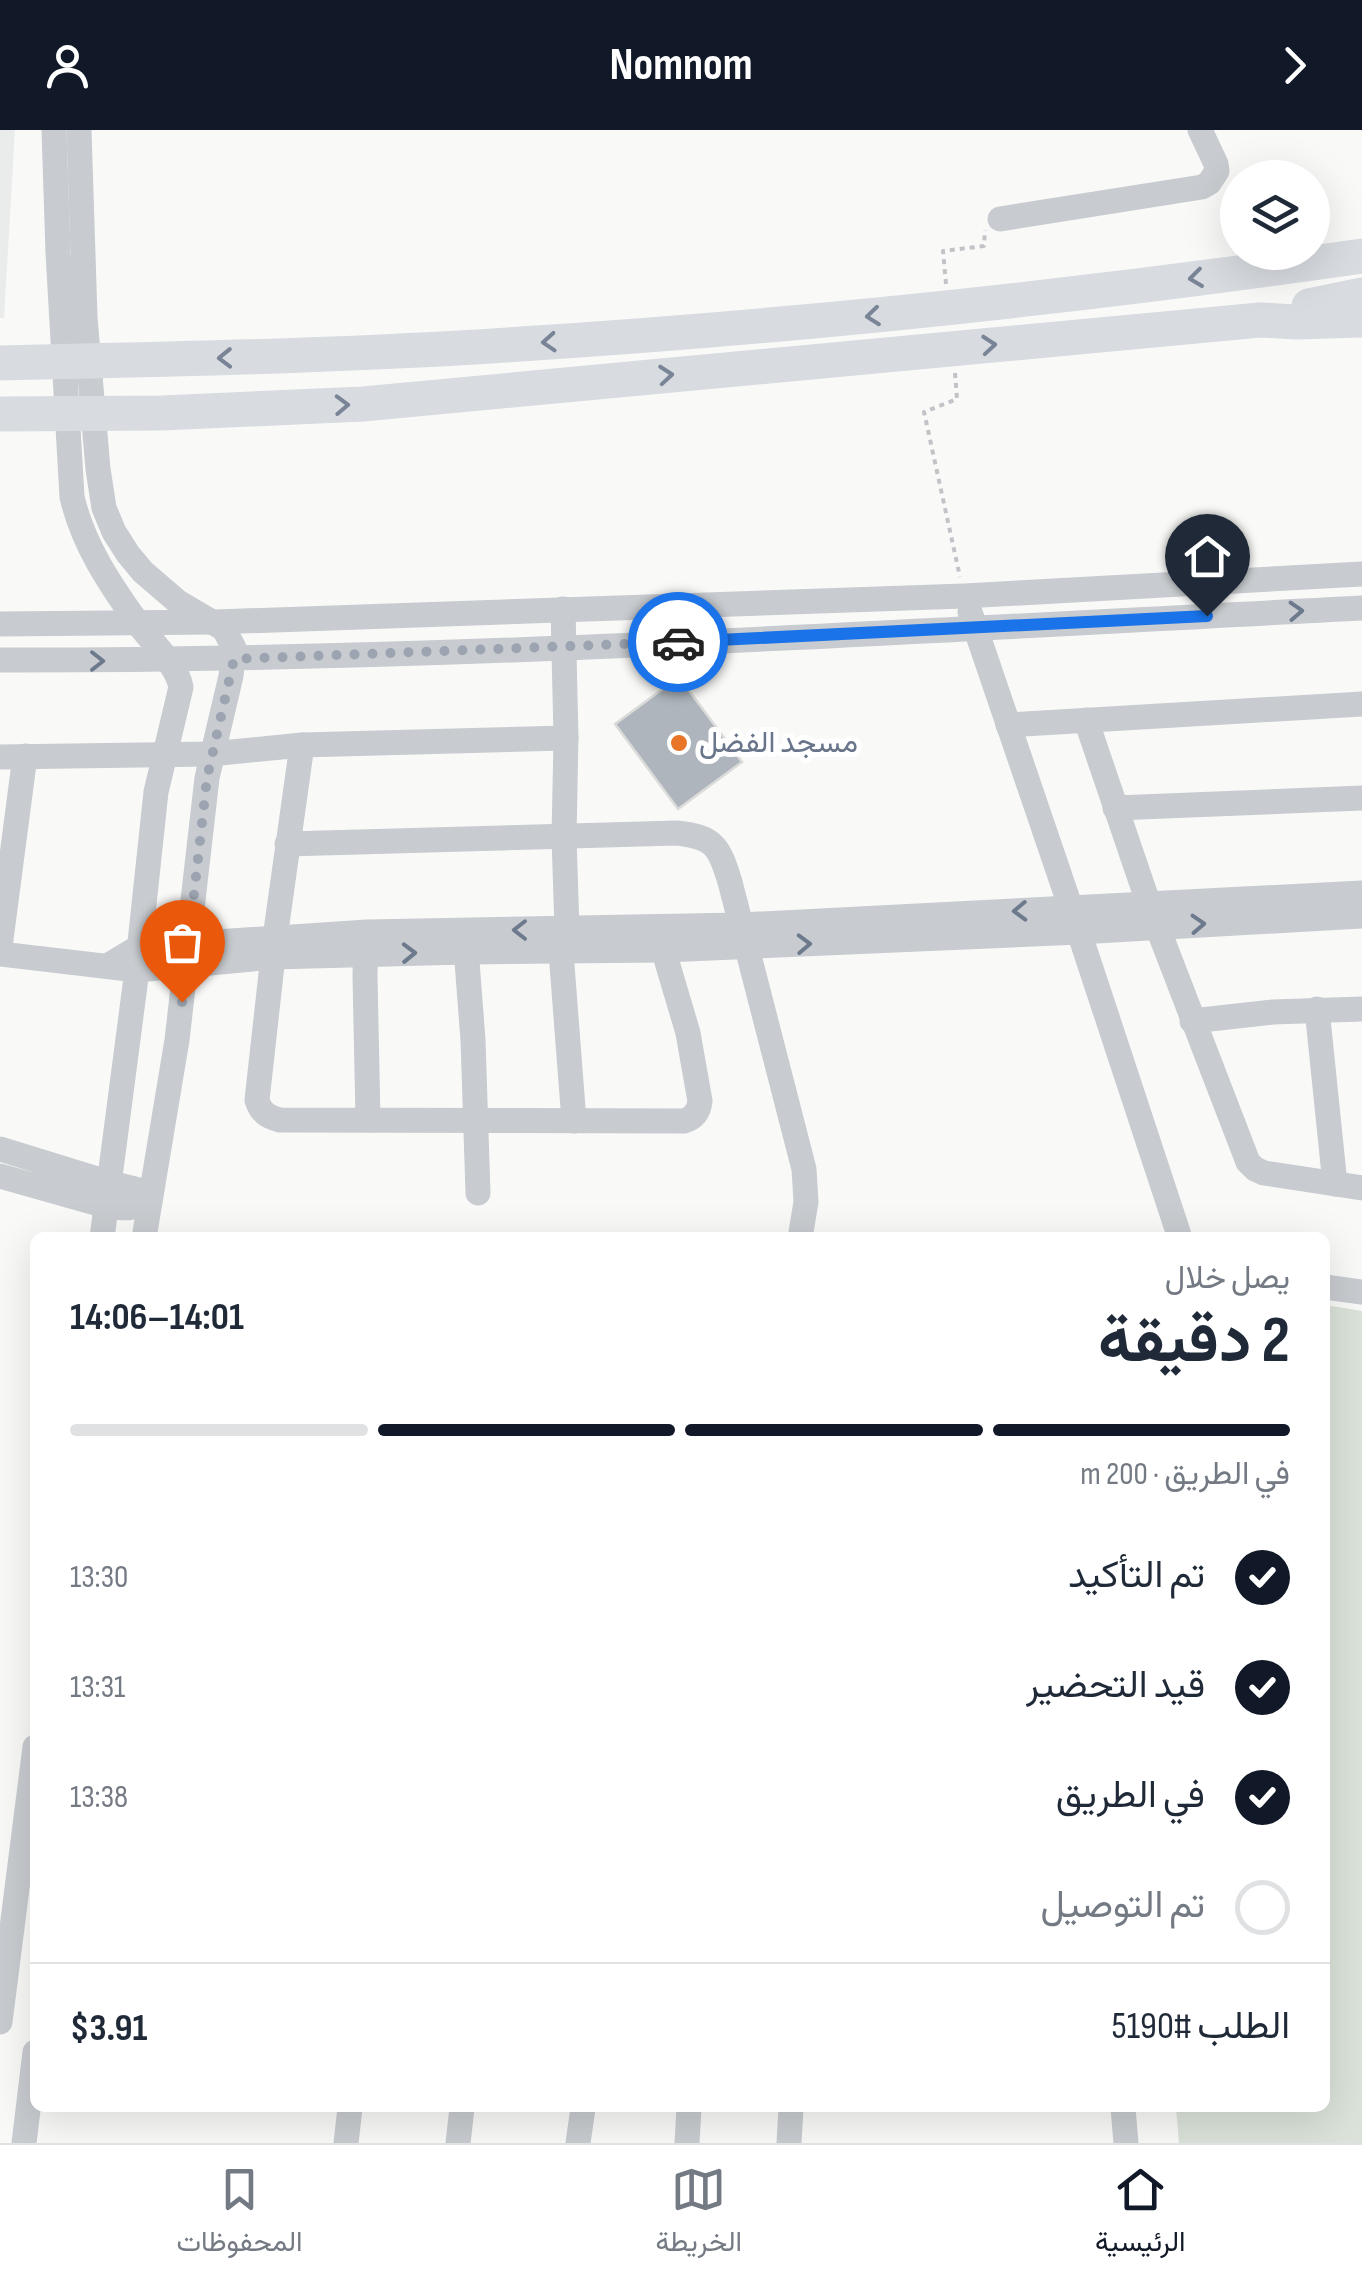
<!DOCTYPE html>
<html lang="ar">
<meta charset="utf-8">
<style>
:root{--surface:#fff;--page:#f2f2f3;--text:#1f2937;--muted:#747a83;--line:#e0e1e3;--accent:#111827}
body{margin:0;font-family:"Sofia Sans Condensed",Vazirmatn,sans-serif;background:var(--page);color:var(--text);direction:rtl;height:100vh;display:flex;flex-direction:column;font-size:38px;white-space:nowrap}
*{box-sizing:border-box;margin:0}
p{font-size:32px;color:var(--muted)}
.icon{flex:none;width:55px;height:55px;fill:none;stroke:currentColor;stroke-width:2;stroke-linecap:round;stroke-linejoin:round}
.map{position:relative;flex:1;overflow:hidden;direction:ltr}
.sheet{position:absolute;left:30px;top:1102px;width:1300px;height:880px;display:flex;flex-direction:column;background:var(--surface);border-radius:15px;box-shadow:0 10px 40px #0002;direction:rtl}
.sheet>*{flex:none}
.controls{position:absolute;left:1220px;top:30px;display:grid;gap:20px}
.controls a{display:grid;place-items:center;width:110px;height:110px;border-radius:50%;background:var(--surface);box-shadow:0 10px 40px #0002;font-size:50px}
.pin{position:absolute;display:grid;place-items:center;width:85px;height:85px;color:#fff;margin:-102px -42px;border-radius:50% 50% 50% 0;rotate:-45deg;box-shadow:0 0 10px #0007}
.pin .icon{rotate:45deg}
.courier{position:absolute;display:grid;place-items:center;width:100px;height:100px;margin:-50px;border:8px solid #1a73e8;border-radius:50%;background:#fff;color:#222;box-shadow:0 2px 12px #0007}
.headline em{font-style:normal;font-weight:700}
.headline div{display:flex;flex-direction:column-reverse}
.headline{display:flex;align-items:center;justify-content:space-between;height:170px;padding:0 40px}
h1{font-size:65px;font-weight:700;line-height:75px}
.bar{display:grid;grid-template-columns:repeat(4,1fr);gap:15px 10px;align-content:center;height:120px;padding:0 40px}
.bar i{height:12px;border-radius:8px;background:var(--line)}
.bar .selected{background:var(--accent)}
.bar p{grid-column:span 4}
.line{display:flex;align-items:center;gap:25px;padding:0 40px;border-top:2px solid var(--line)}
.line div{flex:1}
ol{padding:0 40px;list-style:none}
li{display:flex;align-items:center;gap:30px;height:110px}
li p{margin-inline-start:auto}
li .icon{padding:10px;border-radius:50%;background:var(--accent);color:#fff;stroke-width:4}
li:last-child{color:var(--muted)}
li i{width:55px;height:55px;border:5px solid var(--line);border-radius:50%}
header{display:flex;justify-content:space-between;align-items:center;height:130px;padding:0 40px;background:var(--accent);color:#fff;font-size:45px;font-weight:700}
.tab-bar{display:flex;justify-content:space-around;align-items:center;height:140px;border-top:2px solid var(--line);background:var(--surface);font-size:28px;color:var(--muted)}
.tab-bar a{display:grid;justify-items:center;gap:5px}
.tab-bar .selected{color:var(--accent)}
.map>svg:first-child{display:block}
.built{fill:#eaebeb}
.green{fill:#dae2d9}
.building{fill:#aeb5bd;stroke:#dbdcda;stroke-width:2.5}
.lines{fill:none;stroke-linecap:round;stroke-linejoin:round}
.path{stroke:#c1c3c6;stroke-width:4;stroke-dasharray:5 5;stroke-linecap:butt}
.minor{stroke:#c8cbcf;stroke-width:25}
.highway{stroke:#d8dbe0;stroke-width:35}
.oneway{stroke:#798497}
.oneway2{stroke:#6d798d}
.done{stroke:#9ba4b0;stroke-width:10;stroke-dasharray:0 18}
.route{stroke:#1a73e8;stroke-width:12}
.poi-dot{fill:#e97529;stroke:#fff;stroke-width:4}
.labels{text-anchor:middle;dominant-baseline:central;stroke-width:10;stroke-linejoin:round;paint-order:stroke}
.poi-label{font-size:30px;fill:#68758a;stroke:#fff;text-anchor:start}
</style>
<header><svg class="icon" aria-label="forward" viewBox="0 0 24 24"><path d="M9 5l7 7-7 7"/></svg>Nomnom<svg class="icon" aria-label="person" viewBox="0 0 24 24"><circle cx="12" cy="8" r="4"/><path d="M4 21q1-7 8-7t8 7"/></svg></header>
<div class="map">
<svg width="1362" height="2013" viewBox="0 0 1362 2013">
<rect width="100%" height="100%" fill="#f9faf8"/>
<polygon class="built" points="0,0 15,0 4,188 0,188"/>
<polygon class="green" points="1325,1175 1362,1181 1362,2013 1179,2013 1176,1978 1325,1978"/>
<polygon class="building" points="679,547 742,632 678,679 615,594"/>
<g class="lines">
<g class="path">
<polyline points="946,154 943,121 984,116 985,100"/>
<polyline points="955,243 957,269 924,282 960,447"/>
</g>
<g class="minor">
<path d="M54 0 58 123 72 367C83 414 109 453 137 492 151 512 176 533 181 557L156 662 137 840 102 1108"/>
<polyline points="79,0 85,187 98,339 104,378 114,402 128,424 143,442 178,472 224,499 234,518 231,546 207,648 177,910 144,1108"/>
<polyline points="1000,89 1202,57 1209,53 1217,41 1216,34 1200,0"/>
<polyline points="563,479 566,608 564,707 567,800"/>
<polyline points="970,482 1079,802 1180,1108"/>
<polyline points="0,494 215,492 964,466 1362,444"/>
<path d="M0 530C454 531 908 501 1362 478"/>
<polyline points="1086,590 1149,775 1248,1032 1255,1039 1264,1043 1362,1058"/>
<polyline points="1008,595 1362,574"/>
<path d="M302 615 275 808 257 970C261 983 268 987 280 990L684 991C694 988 699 981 700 971L688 903 659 805"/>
<polyline points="0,627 211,624 302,615 566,608"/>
<polyline points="1115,678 1362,668"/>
<path d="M287 714 677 703C715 707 719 717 730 752L804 1039 806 1072 800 1108"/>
<polyline points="465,805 473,910 478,1063"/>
<polyline points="366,807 365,846 368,990"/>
<polyline points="0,817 25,626"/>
<polyline points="561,822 574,991"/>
<polyline points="0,824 137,840 273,827 466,822 664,820 1079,802 1362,786"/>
<polyline points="109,835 139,817 367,802 741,795 1362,763"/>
<polyline points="1317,879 1335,1054"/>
<polyline points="1192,891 1273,882 1362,879"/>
<path d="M0 1019 110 1053 151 1063C141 1081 124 1079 106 1076L0 1046"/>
<polyline points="1325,1157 1362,1162"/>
<polyline points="0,1892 35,1617"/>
<polyline points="1123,1978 1126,2013"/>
<polyline points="24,2013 35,1922"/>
<polyline points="346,2013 350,1978"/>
<polyline points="458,2013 462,1978"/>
<polyline points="578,2013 583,1978"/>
<polyline points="687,2013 689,1978"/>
<polyline points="789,2013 791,1978"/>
</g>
<g class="highway">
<polyline points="1309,176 1362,165"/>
<path d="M0 233C174 229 347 226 521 214 802 196 1083 166 1362 126"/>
<polyline points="0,284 162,283 363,274 1260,190 1297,192 1362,190"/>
</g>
</g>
<defs><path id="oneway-chevron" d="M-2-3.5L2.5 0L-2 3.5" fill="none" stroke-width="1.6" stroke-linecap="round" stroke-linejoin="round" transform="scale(2.5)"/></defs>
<g class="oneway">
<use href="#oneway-chevron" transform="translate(1196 148) rotate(173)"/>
<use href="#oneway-chevron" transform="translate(873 186) rotate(174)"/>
<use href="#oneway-chevron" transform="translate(549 212) rotate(176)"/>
<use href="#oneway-chevron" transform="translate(989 215) rotate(-5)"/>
<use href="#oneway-chevron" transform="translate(225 228) rotate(179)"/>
<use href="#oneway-chevron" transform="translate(666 245) rotate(-5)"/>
<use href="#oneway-chevron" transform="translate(342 275) rotate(-2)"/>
</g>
<g class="oneway2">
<use href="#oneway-chevron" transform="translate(1296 481) rotate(-3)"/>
<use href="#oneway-chevron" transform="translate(97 531)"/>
<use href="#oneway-chevron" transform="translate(1020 781) rotate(178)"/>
<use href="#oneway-chevron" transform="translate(1198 794) rotate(-3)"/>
<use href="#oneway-chevron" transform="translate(520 800) rotate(180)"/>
<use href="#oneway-chevron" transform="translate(804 814) rotate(-2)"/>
<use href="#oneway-chevron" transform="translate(409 823) rotate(-1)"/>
</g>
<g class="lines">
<polyline class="done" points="182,872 207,648 234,529 678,512"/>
<polyline class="route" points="678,512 1207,486"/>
</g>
<circle class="poi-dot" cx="679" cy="613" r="10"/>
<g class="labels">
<g class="poi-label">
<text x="699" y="613">مسجد الفضل</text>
</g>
</g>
</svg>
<div class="controls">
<a><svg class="icon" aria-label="layers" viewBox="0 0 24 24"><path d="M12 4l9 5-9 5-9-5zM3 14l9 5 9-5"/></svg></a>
</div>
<div class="pin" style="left:182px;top:872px;background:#ea580c"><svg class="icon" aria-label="bag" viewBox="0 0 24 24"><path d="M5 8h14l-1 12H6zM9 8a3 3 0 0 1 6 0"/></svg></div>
<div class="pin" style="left:1207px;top:486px;background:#1f2937"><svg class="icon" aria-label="home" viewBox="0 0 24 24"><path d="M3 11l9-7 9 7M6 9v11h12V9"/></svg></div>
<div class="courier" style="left:678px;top:512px"><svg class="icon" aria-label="car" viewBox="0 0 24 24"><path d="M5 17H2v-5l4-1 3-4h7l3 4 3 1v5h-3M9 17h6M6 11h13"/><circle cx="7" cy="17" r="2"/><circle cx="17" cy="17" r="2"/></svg></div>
<section class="sheet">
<div class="headline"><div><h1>2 دقيقة</h1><p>يصل خلال</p></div><em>14:01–14:06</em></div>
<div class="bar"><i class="selected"></i><i class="selected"></i><i class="selected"></i><i></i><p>في الطريق · 200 m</p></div>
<ol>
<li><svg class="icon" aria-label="check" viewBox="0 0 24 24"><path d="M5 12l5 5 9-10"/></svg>تم التأكيد<p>13:30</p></li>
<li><svg class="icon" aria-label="check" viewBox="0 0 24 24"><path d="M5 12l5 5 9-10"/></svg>قيد التحضير<p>13:31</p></li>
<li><svg class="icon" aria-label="check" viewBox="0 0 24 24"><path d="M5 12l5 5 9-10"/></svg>في الطريق<p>13:38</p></li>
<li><i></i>تم التوصيل</li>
</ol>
<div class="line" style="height:130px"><div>الطلب #5190</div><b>$3.91</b></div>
</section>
</div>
<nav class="tab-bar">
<a class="selected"><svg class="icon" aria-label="home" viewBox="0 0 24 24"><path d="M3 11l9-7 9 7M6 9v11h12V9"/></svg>الرئيسية</a>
<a><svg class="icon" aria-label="map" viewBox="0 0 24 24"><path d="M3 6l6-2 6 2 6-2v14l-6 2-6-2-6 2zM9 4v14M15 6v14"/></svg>الخريطة</a>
<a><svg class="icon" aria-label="saved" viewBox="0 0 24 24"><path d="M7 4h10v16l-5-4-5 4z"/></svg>المحفوظات</a>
</nav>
